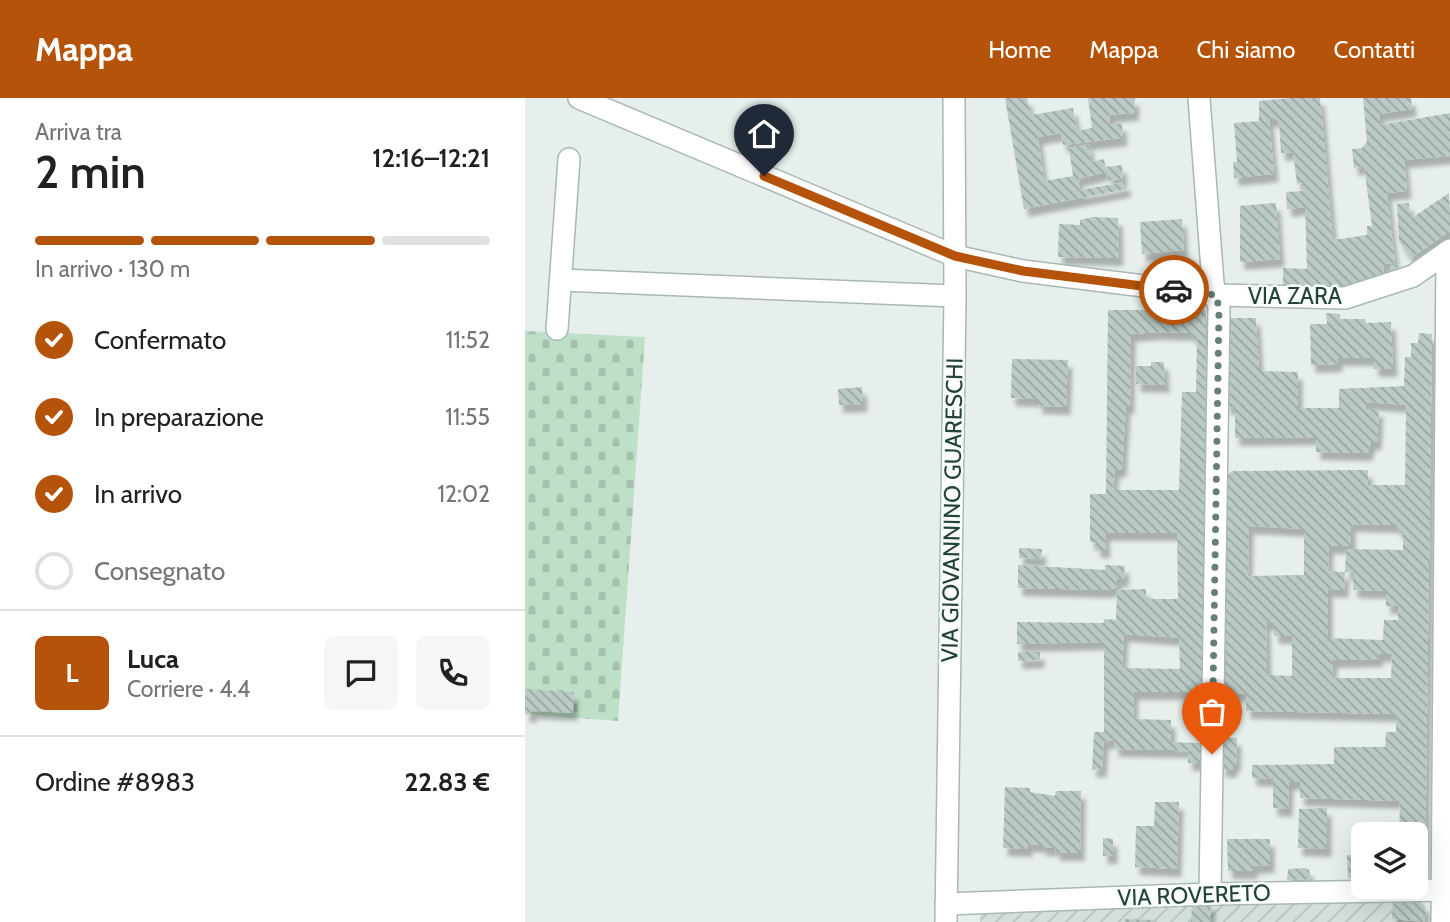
<!DOCTYPE html>
<html lang="it">
<meta charset="utf-8">
<style>
:root{--surface:#fff;--page:#f6f6f6;--text:#202124;--muted:#757577;--line:#e0e0e0;--accent:#b45309}
body{margin:0;font-family:Cabin,sans-serif;background:var(--page);color:var(--text);height:100vh;display:flex;flex-direction:column;font-size:26px;white-space:nowrap}
*{box-sizing:border-box;margin:0}
p{font-size:23px;color:var(--muted)}
.icon{flex:none;width:38px;height:38px;fill:none;stroke:currentColor;stroke-width:2;stroke-linecap:round;stroke-linejoin:round}
.map{position:relative;flex:1;overflow:hidden}
.panel{display:flex;flex-direction:column;background:var(--surface);width:525px}
.panel>*{flex:none}
.tools{position:absolute;left:826px;top:724px;display:grid;gap:14px}
.tools a{display:grid;place-items:center;width:77px;height:77px;border-radius:10px;background:var(--surface);box-shadow:0 7px 28px #0002;font-size:35px}
.pin{position:absolute;display:grid;place-items:center;width:60px;height:60px;color:#fff;margin:-72px -30px;border-radius:50% 50% 50% 0;rotate:-45deg;box-shadow:0 0 7px #0007}
.pin .icon{rotate:45deg}
.courier{position:absolute;display:grid;place-items:center;width:70px;height:70px;margin:-35px;border:5px solid #b45309;border-radius:50%;background:#fff;color:#222;box-shadow:0 2px 9px #0007}
.headline em{font-style:normal;font-weight:600}
.headline div{display:flex;flex-direction:column-reverse}
.headline{display:flex;align-items:center;justify-content:space-between;height:119px;padding:0 35px}
h1{font-size:46px;font-weight:600;line-height:52px}
.bar{display:grid;grid-template-columns:repeat(4,1fr);gap:10px 7px;align-content:center;height:84px;padding:0 35px}
.bar i{height:9px;border-radius:5px;background:var(--line)}
.bar .on{background:var(--accent)}
.bar p{grid-column:span 4}
.line{display:flex;align-items:center;gap:18px;padding:0 35px;border-top:2px solid var(--line)}
.line div{flex:1}
.round{display:grid;place-items:center;flex:none;width:74px;height:74px;border-radius:10px;background:var(--page)}
ol{padding:0 35px;list-style:none}
li{display:flex;align-items:center;gap:21px;height:77px}
li p{margin-inline-start:auto}
li .icon{padding:7px;border-radius:50%;background:var(--accent);color:#fff;stroke-width:4}
li:last-child{color:var(--muted)}
li i{width:38px;height:38px;border:4px solid var(--line);border-radius:50%}
header{display:flex;align-items:center;gap:42px;box-sizing:border-box;height:98px;padding:0 35px;background:var(--accent);color:#fff}
header strong{font-size:33px}
nav{display:flex;gap:38px;margin-inline-start:auto;font-size:24px}
main{display:flex;flex:1;min-height:0}
.map>svg:first-child{display:block}
.industrial{fill:url(#industrial-furrows)}
.cemetery{fill:url(#cemetery-stones)}
.building{fill:url(#building-back-hatch);fill-rule:evenodd;filter:url(#shadow)}
.lines{fill:none;stroke-linecap:round;stroke-linejoin:round}
.minor-casing{stroke:#a8b8b2;stroke-width:24}
.minor{stroke:#fff;stroke-width:21}
.done{stroke:#687f78;stroke-width:7;stroke-dasharray:0 12.6}
.route{stroke:#b45309;stroke-width:9}
.labels{text-anchor:middle;dominant-baseline:central;stroke-width:5;stroke-linejoin:round;paint-order:stroke}
.street-label{font-size:23px;fill:#24423a;stroke:#f7fbf9}
</style>
<header>
<strong>Mappa</strong>
<nav><a>Home</a><a>Mappa</a><a>Chi siamo</a><a>Contatti</a></nav>
</header>
<main>
<section class="panel">
<div class="headline"><div><h1>2 min</h1><p>Arriva tra</p></div><em>12:16–12:21</em></div>
<div class="bar"><i class="on"></i><i class="on"></i><i class="on"></i><i></i><p>In arrivo · 130 m</p></div>
<ol>
<li><svg class="icon" aria-label="check" viewBox="0 0 24 24"><path d="M5 12l5 5 9-10"/></svg>Confermato<p>11:52</p></li>
<li><svg class="icon" aria-label="check" viewBox="0 0 24 24"><path d="M5 12l5 5 9-10"/></svg>In preparazione<p>11:55</p></li>
<li><svg class="icon" aria-label="check" viewBox="0 0 24 24"><path d="M5 12l5 5 9-10"/></svg>In arrivo<p>12:02</p></li>
<li><i></i>Consegnato</li>
</ol>
<div class="line" style="height:126px"><b class="round" style="background:var(--accent);color:#fff">L</b><div><b>Luca</b><p>Corriere · 4.4</p></div><a class="round"><svg class="icon" aria-label="chat" viewBox="0 0 24 24"><path d="M4 5h16v11H9l-5 4z"/></svg></a><a class="round"><svg class="icon" aria-label="phone" viewBox="0 0 24 24"><path d="M5 4h4l2 5-3 2q2 4 5 5l2-3 5 2v4C11 20 4 13 5 4z"/></svg></a></div>
<div class="line" style="height:91px"><div>Ordine #8983</div><b>22.83 €</b></div>
</section>
<div class="map">
<svg width="925" height="824" viewBox="0 0 925 824">
<defs>
<pattern id="industrial-furrows" width="10" height="10" patternUnits="userSpaceOnUse" patternTransform="scale(1.75)"><rect width="10" height="10" fill="#d4dfda"/><path d="M-1 1l2-2M0 10L10 0M9 11l2-2" fill="none" stroke="#b6c1bc"/></pattern>
<pattern id="cemetery-stones" width="16" height="16" patternUnits="userSpaceOnUse" patternTransform="scale(1.75)"><rect width="16" height="16" fill="#bfe0c8"/><path d="M2 7V4a2 2 0 0 1 4 0v3zM10 15v-3a2 2 0 0 1 4 0v3z" fill="#a4c1ad"/></pattern>
<pattern id="building-back-hatch" width="6" height="6" patternUnits="userSpaceOnUse" patternTransform="scale(1.75)"><rect width="6" height="6" fill="#bbcac4"/><path d="M-1 5l2 2M0 0l6 6M5-1l2 2" fill="none" stroke="#98a6a0"/></pattern>
<filter id="shadow"><feDropShadow dx="4.5" dy="8" stdDeviation="2" flood-color="#0004"/></filter>
</defs>
<rect width="100%" height="100%" fill="#e6efeb"/>
<polygon class="industrial" points="892,801 900,808 900,824 455,824 455,815"/>
<polygon class="cemetery" points="0,233 120,239 93,623 0,616"/>
<g class="building">
<polygon points="480,0 502,0 506,17 548,10 552,33 567,30 563,0 610,0 609,15 584,17 585,27 597,25 598,40 538,47 536,35 513,39 519,83 548,78 544,50 564,46 566,64 579,61 581,74 553,81 555,92 600,84 602,91 499,111"/>
<polygon points="767,0 795,0 808,142 842,137 842,128 847,128 839,68 829,70 827,51 837,50 842,44 838,0 886,0 887,11 854,16 855,27 925,15 925,58 879,62 882,93 862,95 870,165 859,166 859,177 853,183 781,193 758,189 758,170 782,171 780,109 762,111 761,94 778,93 778,85 772,86 768,54 756,55 754,24 751,21 744,21 749,76 709,80 708,64 712,64 709,25 734,23 734,3"/>
<polygon points="597,67 598,81 583,82 582,69"/>
<polygon points="924,95 925,133 886,160 874,143 872,106 884,105 885,121"/>
<polygon points="751,105 755,161 715,164 715,108"/>
<polygon points="568,119 593,120 594,160 533,159 534,126 555,127 555,122"/>
<polygon points="657,121 659,152 617,156 615,124"/>
<polygon points="872,166 873,172 866,175 865,168"/>
<path d="M583 212H681L678 594H609L608 621 646 622V644L676 645V665H663V652L589 651 590 643H579L577 671 567 672 569 634H579V544L492 546V524L574 525H579V521L591 522 592 492 621 491V501H653L652 435H580L581 452H571V444H565V396H581ZM632 234 667 235V240H672L671 294H657L654 392H588L590 372 597 371 601 308H605L606 236ZM599 536 654 540 655 571 597 570Z"/>
<polygon points="801,215 815,216 815,221 840,221 841,225 866,224 868,271 849,271 849,260 813,260 813,266 786,267 785,226 802,226"/>
<path d="M702 220H731L734 273 773 274V310H814V291L879 288 880 259H886V245H893L894 235 907 236 900 772 891 781V737H874L875 703 775 700V684H764L763 711 748 710V681L727 680V667L809 666V649H860L861 634H871V616L721 613V596H694L700 378 708 373 843 372V387H880L881 307 841 304V311H854L852 344H846L843 355 791 354V339L710 340V309H701ZM826 426 872 427V432L878 433V452L821 451 820 474H828V492L861 493V508H873V522H859L858 542 803 540V491L819 492 820 474 803 473 804 448H826ZM724 428 779 431V477L723 478ZM741 524 749 525V538H767V578L742 577ZM854 556H867L866 580H807L808 562 853 561Z"/>
<polygon points="487,261 543,262 541,309 513,308 513,301 486,300"/>
<polygon points="626,264 639,264 640,287 611,286 611,268 626,268"/>
<polygon points="337,289 338,306 314,307 313,291"/>
<polygon points="494,450 517,451 516,461 494,460"/>
<polygon points="493,467 580,472 580,467 600,468 599,481 592,481 591,490 580,492 493,490"/>
<polygon points="493,554 515,554 515,562 493,563"/>
<polygon points="0,591 49,594 48,615 7,613 7,617 0,616"/>
<polygon points="697,640 712,640 711,666 708,666 707,672 696,671"/>
<polygon points="480,689 505,690 505,694 530,698 531,693 556,693 555,755 530,755 531,750 517,750 517,747 503,746 503,751 478,750"/>
<polygon points="630,704 654,704 652,771 610,769 611,728 629,728"/>
<polygon points="802,710 802,751 773,750 774,711"/>
<polygon points="578,740 588,741 588,758 578,758"/>
<polygon points="702,741 745,741 745,767 728,768 728,773 703,773"/>
<polygon points="822,757 838,757 838,780 823,780"/>
<polygon points="779,770 784,772 786,781 762,782 763,771"/>
<polygon points="868,801 892,801 900,808 900,824 867,821"/>
<polygon points="686,805 685,824 666,824 667,806"/>
<polygon points="600,821 632,822 632,824 600,824"/>
</g>
<g class="lines">
<g class="minor-casing">
<g id="minor">
<polyline points="54,0 430,158 498,173 691,197 820,200 888,178 925,152"/>
<polyline points="674,0 688,185 694,210 685,796"/>
<polyline points="36,182 430,198"/>
<polyline points="32,231 44,61"/>
<polyline points="421,806 685,796 925,792"/>
<polyline points="421,824 430,198 429,0"/>
<polyline points="917,824 922,154"/>
</g>
</g>
<use href="#minor" class="minor"/>
</g>
<g class="lines">
<polyline class="done" points="649,192 691,197 694,210 687,656"/>
<polyline class="route" points="239,78 430,158 498,173 649,192"/>
</g>
<g class="labels">
<g class="street-label">
<text x="770" y="198">VIA ZARA</text>
<text transform="translate(427 412) rotate(-89)">VIA GIOVANNINO GUARESCHI</text>
<text transform="translate(669 797) rotate(-2)">VIA ROVERETO</text>
</g>
</g>
</svg>
<div class="tools">
<a><svg class="icon" aria-label="layers" viewBox="0 0 24 24"><path d="M12 4l9 5-9 5-9-5zM3 14l9 5 9-5"/></svg></a>
</div>
<div class="pin" style="left:687px;top:656px;background:#ea580c"><svg class="icon" aria-label="bag" viewBox="0 0 24 24"><path d="M5 8h14l-1 12H6zM9 8a3 3 0 0 1 6 0"/></svg></div>
<div class="pin" style="left:239px;top:78px;background:#1f2937"><svg class="icon" aria-label="home" viewBox="0 0 24 24"><path d="M3 11l9-7 9 7M6 9v11h12V9"/></svg></div>
<div class="courier" style="left:649px;top:192px"><svg class="icon" aria-label="car" viewBox="0 0 24 24"><path d="M5 17H2v-5l4-1 3-4h7l3 4 3 1v5h-3M9 17h6M6 11h13"/><circle cx="7" cy="17" r="2"/><circle cx="17" cy="17" r="2"/></svg></div>
</div>
</main>
